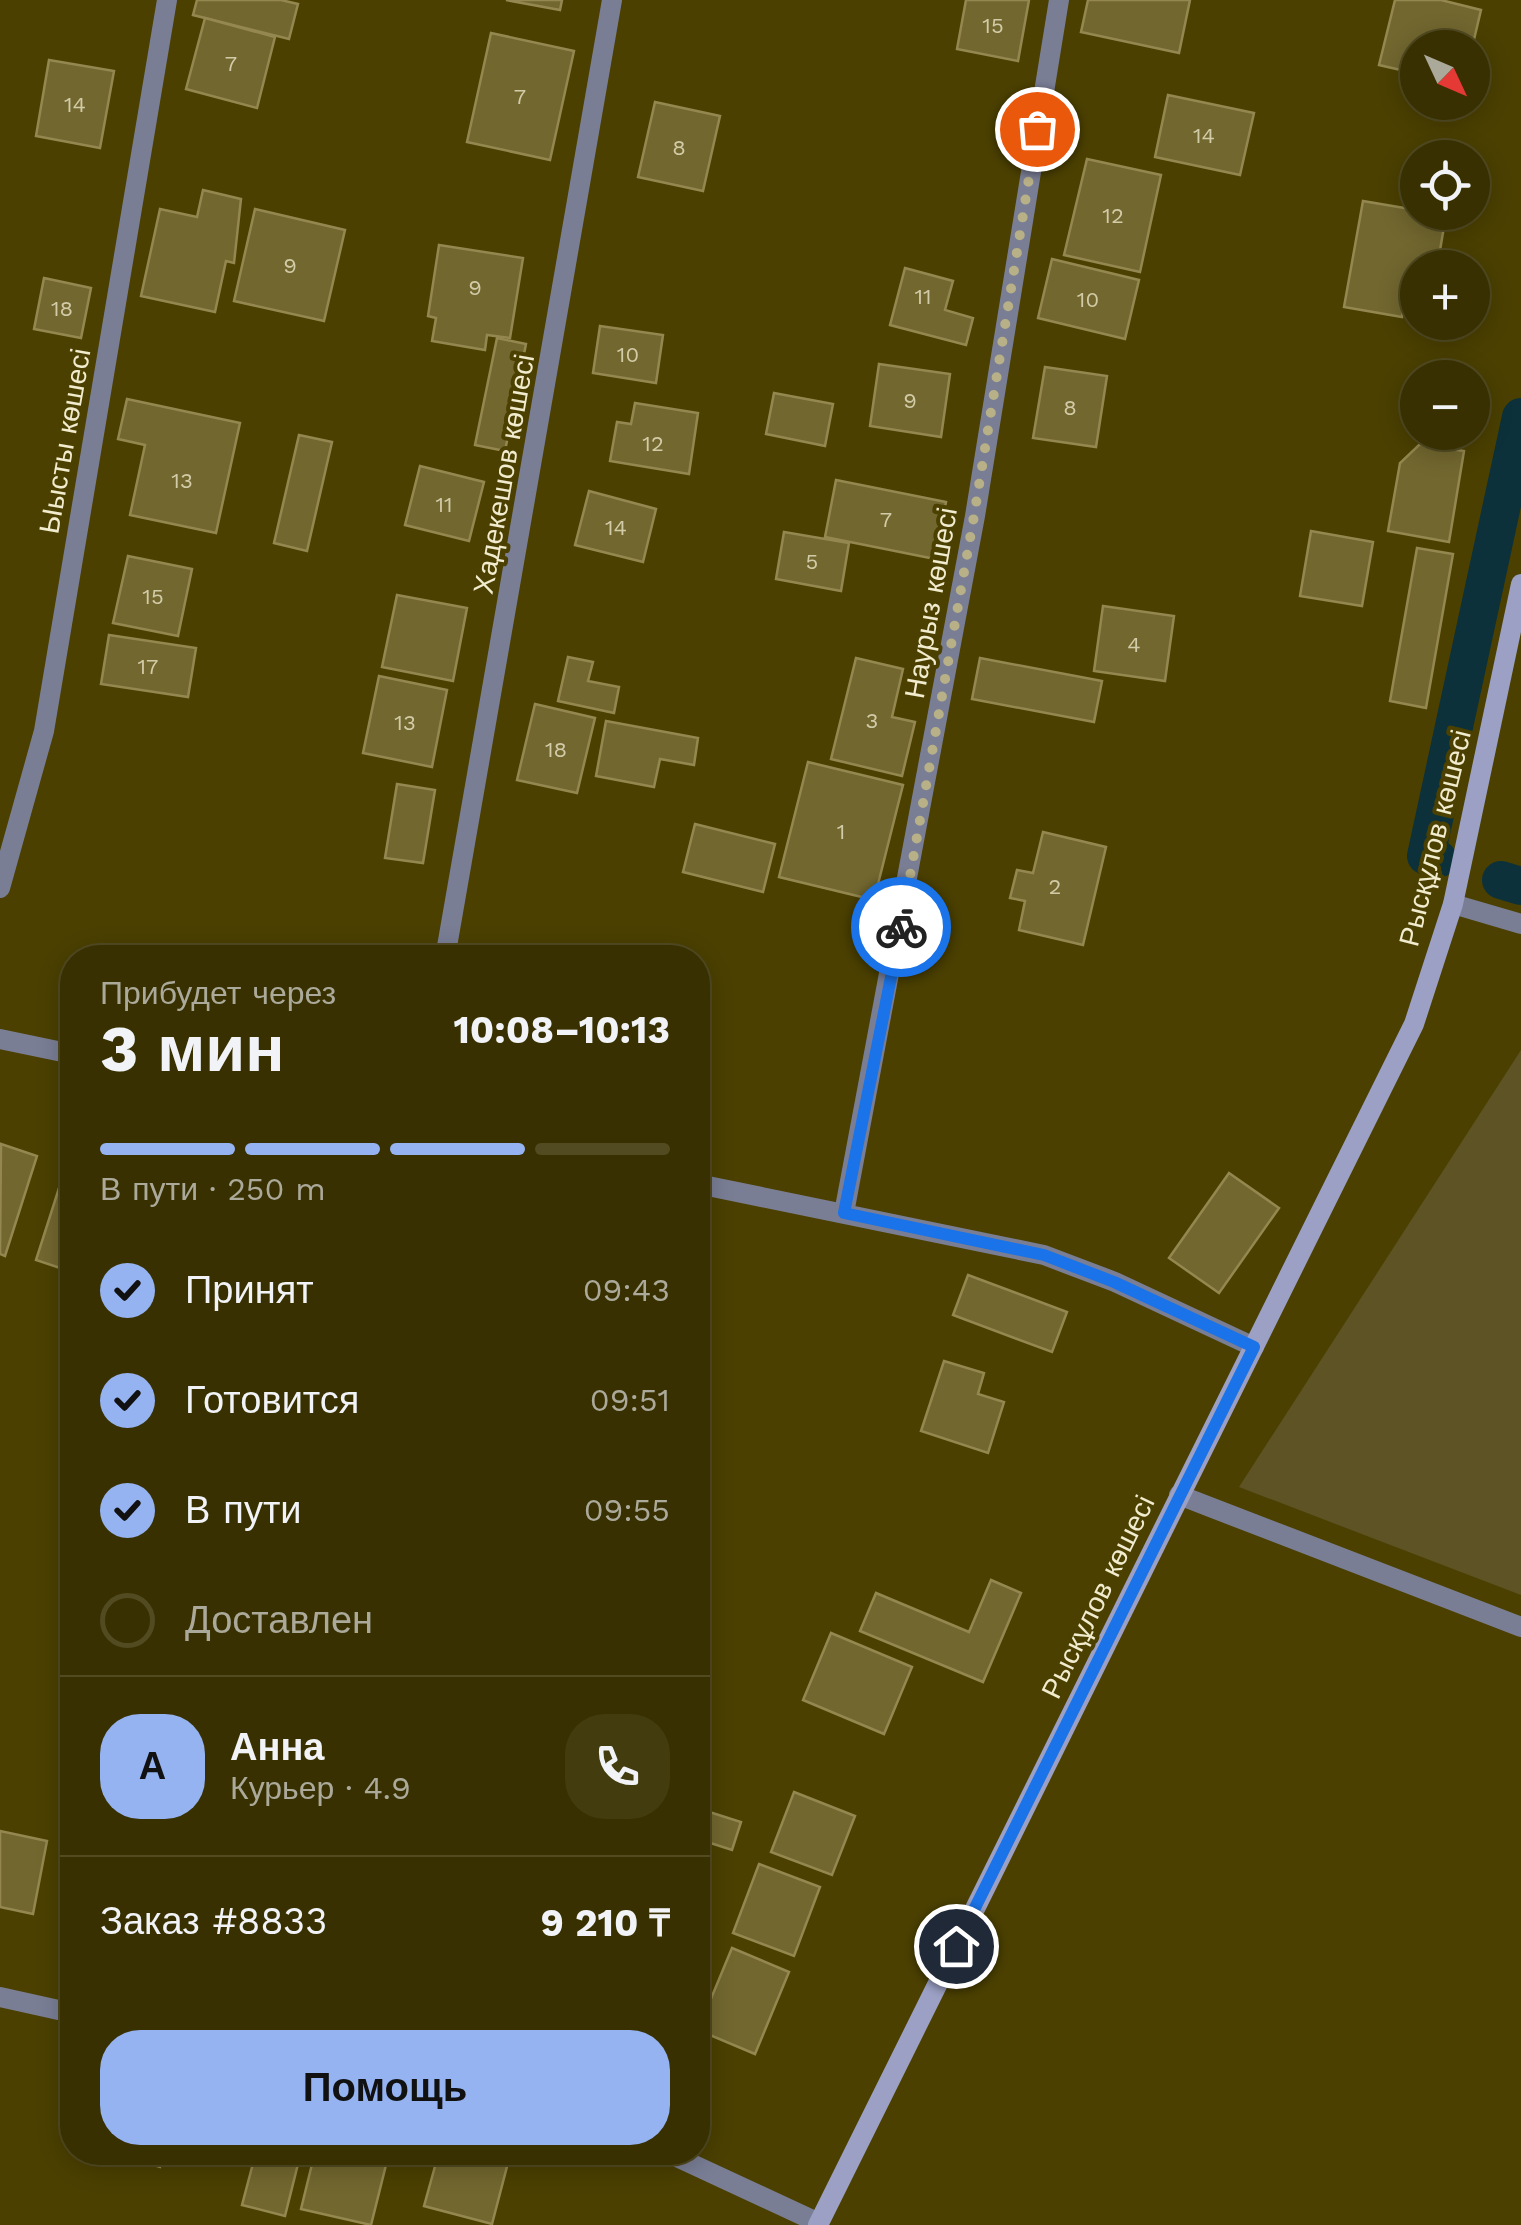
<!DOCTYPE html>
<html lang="ru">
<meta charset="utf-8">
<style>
:root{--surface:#383000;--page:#433c0f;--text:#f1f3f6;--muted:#aba999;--line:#524b22;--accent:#95b2f1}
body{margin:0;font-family:"Work Sans",sans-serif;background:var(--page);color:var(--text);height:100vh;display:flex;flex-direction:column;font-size:38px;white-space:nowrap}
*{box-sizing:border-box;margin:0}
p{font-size:32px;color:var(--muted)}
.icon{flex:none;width:55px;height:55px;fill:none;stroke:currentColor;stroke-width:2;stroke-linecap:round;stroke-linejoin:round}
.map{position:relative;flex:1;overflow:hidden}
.drawer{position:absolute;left:60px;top:945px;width:650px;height:1220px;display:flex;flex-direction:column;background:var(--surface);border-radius:40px;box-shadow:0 5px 25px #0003,0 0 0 2px var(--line)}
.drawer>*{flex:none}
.needle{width:65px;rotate:134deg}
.controls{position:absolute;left:1400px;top:30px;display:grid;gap:20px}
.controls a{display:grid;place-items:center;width:90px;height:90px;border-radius:50%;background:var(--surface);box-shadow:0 5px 25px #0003,0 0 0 2px var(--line);font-size:50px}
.pin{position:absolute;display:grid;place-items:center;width:85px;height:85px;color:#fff;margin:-42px;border:5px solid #fff;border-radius:50%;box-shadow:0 2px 10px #0007}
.courier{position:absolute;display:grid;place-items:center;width:100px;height:100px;margin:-50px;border:8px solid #1a73e8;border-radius:50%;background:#fff;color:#222;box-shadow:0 2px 12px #0007}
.headline em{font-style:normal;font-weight:700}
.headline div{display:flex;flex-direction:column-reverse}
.headline{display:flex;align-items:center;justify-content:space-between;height:170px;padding:0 40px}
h1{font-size:65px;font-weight:700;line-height:75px}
.bar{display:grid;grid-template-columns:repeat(4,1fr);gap:15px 10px;align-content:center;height:120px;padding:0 40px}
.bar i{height:12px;border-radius:8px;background:var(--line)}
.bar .on{background:var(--accent)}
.bar p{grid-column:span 4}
.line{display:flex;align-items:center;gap:25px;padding:0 40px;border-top:2px solid var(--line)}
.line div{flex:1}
.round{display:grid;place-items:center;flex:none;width:105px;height:105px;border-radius:40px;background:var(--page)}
ol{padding:0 40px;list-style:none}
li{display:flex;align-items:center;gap:30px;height:110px}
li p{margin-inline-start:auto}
li .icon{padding:10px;border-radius:50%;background:var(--accent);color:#111;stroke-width:4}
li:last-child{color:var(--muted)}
li i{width:55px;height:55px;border:5px solid var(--line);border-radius:50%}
.action{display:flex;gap:20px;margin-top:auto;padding:20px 40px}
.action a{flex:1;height:115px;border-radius:40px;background:var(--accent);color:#111;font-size:40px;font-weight:700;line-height:115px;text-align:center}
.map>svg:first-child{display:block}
.green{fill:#5d5324}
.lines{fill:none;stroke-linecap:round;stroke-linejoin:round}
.canal{stroke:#0d313a;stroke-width:38}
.building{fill:#72672f;stroke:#948850;stroke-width:2.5}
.street{stroke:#7a7e95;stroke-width:20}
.secondary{stroke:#9ba0c4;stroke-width:20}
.done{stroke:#b8b087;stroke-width:10;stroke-dasharray:0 18}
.route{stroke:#1a73e8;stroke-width:12}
.labels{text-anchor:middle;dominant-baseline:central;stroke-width:8;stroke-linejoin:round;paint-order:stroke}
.number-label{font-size:22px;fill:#d2cba7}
.street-label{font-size:28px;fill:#f2eccf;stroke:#4b4000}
</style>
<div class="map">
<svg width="1521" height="2225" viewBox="0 0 1521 2225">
<rect width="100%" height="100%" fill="#4b4000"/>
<polygon class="green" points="1521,1050 1521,1595 1239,1487"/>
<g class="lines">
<g class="canal">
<polyline points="1438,859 1426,856 1521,417"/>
<polyline points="1501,880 1521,886"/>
</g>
</g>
<g class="building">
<polygon points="197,0 281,0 298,4 289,39 193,15"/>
<polygon points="506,0 562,0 560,10"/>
<polygon points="966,0 1029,0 1018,61 957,49"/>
<polygon points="1088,0 1190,0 1179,53 1081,32"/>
<polygon points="1395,0 1441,0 1481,10 1472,48 1418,48 1418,74 1379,65"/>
<polygon points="205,18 275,37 257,108 186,89"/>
<polygon points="491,33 574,51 550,160 467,142"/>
<polygon points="49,60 114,71 100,148 36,136"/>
<polygon points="1168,95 1254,113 1240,175 1155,157"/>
<polygon points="655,102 720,116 703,191 638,177"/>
<polygon points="1087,159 1161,175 1140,272 1064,255"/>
<polygon points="203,190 241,199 234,263 226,261 215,312 141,296 160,209 197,217"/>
<polygon points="1363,201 1446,215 1437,268 1418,268 1418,285 1408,283 1402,317 1344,307"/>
<polygon points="255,209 345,230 324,321 234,301"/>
<polygon points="439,245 523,258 510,338 487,335 485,350 432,341 436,318 428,316"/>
<polygon points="1052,259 1139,280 1125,339 1038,318"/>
<polygon points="905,268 953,281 945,310 973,318 966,345 890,325"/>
<polygon points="44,278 91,288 81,338 34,329"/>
<polygon points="600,326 663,335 656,383 593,373"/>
<polygon points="497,338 526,344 505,451 475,445"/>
<polygon points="879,364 950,374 941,437 870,426"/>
<polygon points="1045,367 1107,376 1096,447 1033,438"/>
<polygon points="774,393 833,404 825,446 766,434"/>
<polygon points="127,399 240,423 216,533 130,515 145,445 118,439"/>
<polygon points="635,403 698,413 689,474 610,461 617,422 631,424"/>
<polygon points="299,435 332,442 307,551 274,543"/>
<polygon points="1420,444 1464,451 1449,542 1388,531 1400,463"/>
<polygon points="420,466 484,482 469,541 405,525"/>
<polygon points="836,480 946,502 935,559 825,537"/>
<polygon points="589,491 656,509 643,562 575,545"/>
<polygon points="1311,531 1373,542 1362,606 1300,596"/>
<polygon points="784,532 849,543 841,591 776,579"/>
<polygon points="1417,548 1453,554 1426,708 1390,701"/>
<polygon points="128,556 192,569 178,636 113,623"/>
<polygon points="397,595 467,608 453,681 382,667"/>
<polygon points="1103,606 1174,616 1165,681 1094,671"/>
<polygon points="109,635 196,648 188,697 101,684"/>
<polygon points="568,657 593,662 588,681 619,687 614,713 558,701"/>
<polygon points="856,658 903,669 892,717 915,722 902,776 831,759"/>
<polygon points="980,658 1102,681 1094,722 972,699"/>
<polygon points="379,676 447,690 432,767 363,753"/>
<polygon points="535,704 595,718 577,793 517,780"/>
<polygon points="606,721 698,738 694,765 660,759 654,787 596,776"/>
<polygon points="808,762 903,785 874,900 779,877"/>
<polygon points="397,784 435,790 423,863 385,858"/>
<polygon points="695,824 775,844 763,892 683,872"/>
<polygon points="1043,832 1106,847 1083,945 1019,930 1025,901 1010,898 1017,870 1033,873"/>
<polygon points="1,1144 37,1156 5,1256 0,1254"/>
<polygon points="1229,1173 1279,1208 1219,1293 1169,1258"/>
<polygon points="59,1188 72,1192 72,1272 36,1260"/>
<polygon points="968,1275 1067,1312 1052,1352 953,1315"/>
<polygon points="944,1361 984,1373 978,1394 1004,1402 988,1453 921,1431"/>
<polygon points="991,1580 1021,1593 983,1682 860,1631 876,1593 969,1632"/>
<polygon points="831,1633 912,1667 884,1734 803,1700"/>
<polygon points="794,1792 855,1816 832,1875 771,1852"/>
<polygon points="700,1809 741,1822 732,1850 698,1839"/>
<polygon points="0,1831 47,1841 33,1914 0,1907"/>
<polygon points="759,1864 820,1887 794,1956 733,1933"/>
<polygon points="732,1948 789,1972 755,2054 698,2030"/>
<polygon points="111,2152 164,2152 160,2167"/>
<polygon points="256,2152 301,2152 285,2216 242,2205"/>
<polygon points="315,2152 386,2165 371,2225 301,2209"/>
<polygon points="439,2152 510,2155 492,2224 424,2206"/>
</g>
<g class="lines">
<g class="street">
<polyline points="0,888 44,731 167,0"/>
<polyline points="1453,904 1521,924"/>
<polyline points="445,958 612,0"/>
<polyline points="0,1039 72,1054"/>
<polyline points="698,1184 1044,1255 1115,1282 1254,1347"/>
<polyline points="844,1213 975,516 1059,0"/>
<polyline points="1179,1495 1521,1627"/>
<polyline points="0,1997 72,2013"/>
<polyline points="666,2152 819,2223"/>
</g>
<polyline class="secondary" points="818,2225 1414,1024 1453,904 1521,584"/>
</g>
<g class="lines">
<polyline class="done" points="901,927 974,516 1037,129"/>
<polyline class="route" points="901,927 844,1213 1044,1255 1114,1282 1254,1347 956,1946"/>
</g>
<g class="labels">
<g class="number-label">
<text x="993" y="25">15</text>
<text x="231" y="63">7</text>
<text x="520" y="96">7</text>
<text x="75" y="104">14</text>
<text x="1204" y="135">14</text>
<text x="679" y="147">8</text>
<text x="1113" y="215">12</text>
<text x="290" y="265">9</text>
<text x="475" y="287">9</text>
<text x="923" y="296">11</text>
<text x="1088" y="299">10</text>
<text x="62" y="308">18</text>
<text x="628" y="354">10</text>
<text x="910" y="400">9</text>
<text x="1070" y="407">8</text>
<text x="653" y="443">12</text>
<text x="182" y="480">13</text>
<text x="444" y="504">11</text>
<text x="886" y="519">7</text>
<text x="616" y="527">14</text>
<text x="812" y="561">5</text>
<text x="153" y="596">15</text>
<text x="1134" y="644">4</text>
<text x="148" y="666">17</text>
<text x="872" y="720">3</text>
<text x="405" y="722">13</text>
<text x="556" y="749">18</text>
<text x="841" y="831">1</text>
<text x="1055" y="886">2</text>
</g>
<g class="street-label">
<text transform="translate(65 441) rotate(-80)">Ыысты көшесі</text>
<text transform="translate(504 474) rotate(-80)">Хадекешов көшесі</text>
<text transform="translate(931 603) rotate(-80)">Наурыз көшесі</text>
<text transform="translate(1435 838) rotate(-76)">Рысқұлов көшесі</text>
<text transform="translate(1098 1597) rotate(-64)">Рысқұлов көшесі</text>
</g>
</g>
</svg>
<div class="controls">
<a><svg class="needle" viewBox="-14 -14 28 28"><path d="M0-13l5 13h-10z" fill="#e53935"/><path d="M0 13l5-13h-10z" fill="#aba999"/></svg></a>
<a><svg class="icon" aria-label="locate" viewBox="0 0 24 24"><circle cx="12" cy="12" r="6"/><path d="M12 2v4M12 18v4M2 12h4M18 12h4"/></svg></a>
<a>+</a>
<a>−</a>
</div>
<div class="pin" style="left:1037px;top:129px;background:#ea580c"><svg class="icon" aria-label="bag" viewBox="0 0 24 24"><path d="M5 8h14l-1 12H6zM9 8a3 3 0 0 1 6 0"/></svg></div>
<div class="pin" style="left:956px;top:1946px;background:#1f2937"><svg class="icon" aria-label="home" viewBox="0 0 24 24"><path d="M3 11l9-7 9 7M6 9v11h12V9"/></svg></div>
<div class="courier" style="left:901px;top:927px"><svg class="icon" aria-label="bike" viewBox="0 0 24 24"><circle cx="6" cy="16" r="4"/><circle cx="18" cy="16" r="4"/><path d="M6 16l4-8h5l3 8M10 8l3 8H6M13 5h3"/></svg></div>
<section class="drawer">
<div class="headline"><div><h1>3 мин</h1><p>Прибудет через</p></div><em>10:08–10:13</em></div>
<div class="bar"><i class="on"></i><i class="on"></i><i class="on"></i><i></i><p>В пути · 250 m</p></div>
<ol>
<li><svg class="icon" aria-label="check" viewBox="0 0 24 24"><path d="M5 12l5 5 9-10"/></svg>Принят<p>09:43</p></li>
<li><svg class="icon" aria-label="check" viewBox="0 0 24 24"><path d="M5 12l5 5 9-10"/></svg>Готовится<p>09:51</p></li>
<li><svg class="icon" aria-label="check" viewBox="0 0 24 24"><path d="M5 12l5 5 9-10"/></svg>В пути<p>09:55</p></li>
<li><i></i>Доставлен</li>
</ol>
<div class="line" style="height:180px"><b class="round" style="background:var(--accent);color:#111">А</b><div><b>Анна</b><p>Курьер · 4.9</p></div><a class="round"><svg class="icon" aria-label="phone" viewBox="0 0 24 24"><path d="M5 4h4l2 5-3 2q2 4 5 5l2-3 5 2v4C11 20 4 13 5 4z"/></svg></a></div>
<div class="line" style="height:130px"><div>Заказ #8833</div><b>9 210 ₸</b></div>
<div class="action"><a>Помощь</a></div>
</section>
</div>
